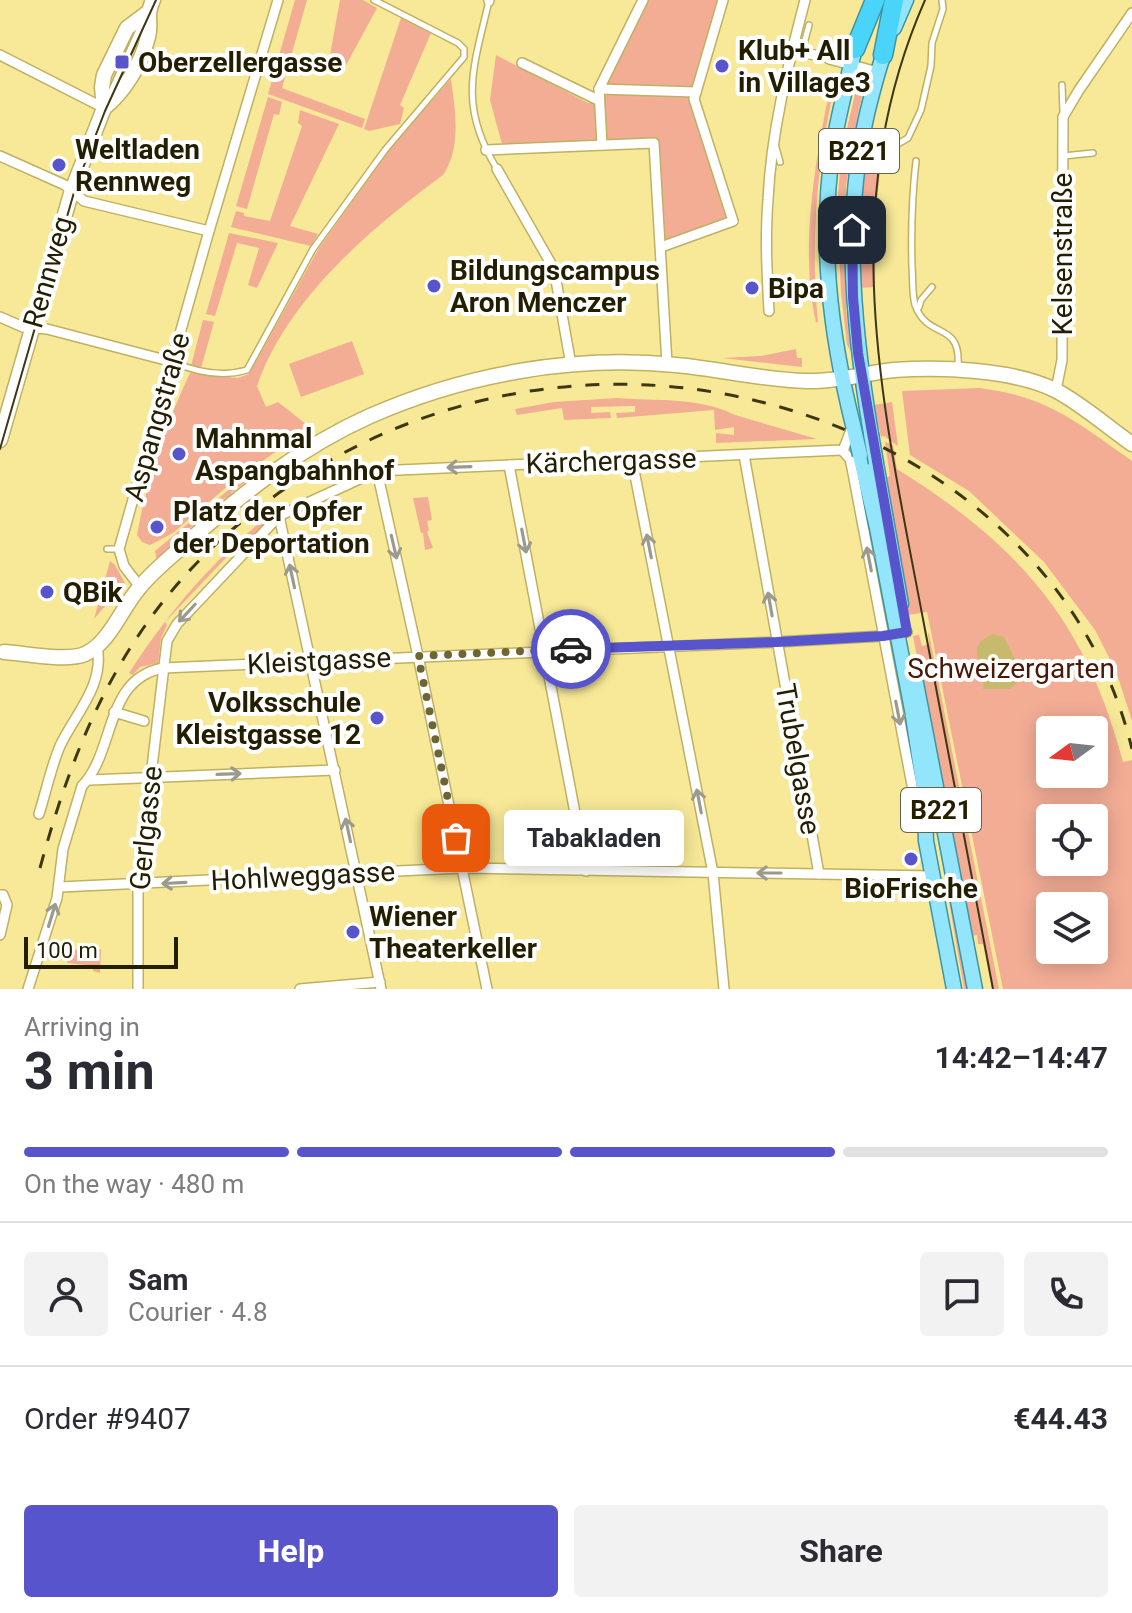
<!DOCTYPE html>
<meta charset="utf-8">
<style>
:root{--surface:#fff;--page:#f2f2f3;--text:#2b2b33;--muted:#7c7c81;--line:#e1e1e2;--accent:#5854cc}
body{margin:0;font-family:Roboto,sans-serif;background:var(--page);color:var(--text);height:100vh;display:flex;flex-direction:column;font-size:30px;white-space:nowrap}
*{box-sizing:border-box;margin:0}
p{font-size:26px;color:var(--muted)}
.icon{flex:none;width:44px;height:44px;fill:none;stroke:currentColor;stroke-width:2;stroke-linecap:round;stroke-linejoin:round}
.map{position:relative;height:989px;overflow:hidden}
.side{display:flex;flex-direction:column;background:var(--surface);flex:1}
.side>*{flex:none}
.needle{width:52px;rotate:255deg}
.tools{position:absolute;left:1036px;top:716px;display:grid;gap:16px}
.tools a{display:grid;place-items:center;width:72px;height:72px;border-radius:8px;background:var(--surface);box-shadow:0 4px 20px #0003;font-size:40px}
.scale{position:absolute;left:24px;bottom:20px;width:154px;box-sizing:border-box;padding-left:8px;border:4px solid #241e00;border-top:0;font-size:22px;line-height:28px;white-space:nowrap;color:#241e00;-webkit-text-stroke:6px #fff;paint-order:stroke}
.pin{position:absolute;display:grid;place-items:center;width:68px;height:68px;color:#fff;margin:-34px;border-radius:16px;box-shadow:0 4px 12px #0006}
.courier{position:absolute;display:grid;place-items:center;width:80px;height:80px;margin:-40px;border:6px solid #5854cc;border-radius:50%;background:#fff;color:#222;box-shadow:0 2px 10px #0007}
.bubble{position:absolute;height:56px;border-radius:8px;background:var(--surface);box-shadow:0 4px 20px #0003;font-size:26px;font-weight:700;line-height:56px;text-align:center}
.headline em{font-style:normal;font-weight:700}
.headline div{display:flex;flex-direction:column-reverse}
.headline{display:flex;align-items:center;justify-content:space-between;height:136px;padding:0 24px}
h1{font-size:52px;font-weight:700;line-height:60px}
.bar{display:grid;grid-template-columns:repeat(4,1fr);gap:12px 8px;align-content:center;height:96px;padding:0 24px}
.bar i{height:10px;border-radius:6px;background:var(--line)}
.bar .current{background:var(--accent)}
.bar p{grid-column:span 4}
.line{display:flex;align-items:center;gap:20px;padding:0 24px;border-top:2px solid var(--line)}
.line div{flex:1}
.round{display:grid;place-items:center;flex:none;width:84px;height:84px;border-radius:8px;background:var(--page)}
.action{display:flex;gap:16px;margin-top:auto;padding:16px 24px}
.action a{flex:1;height:92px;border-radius:8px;background:var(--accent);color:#fff;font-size:32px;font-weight:700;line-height:92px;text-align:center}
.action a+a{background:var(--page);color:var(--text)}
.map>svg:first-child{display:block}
.green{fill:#f3ad95;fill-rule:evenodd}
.water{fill:#c8ba6c}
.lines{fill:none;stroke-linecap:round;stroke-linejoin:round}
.lane-casing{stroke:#bfb162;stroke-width:8}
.street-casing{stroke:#bfb162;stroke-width:12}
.secondary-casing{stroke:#bfb162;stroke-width:17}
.primary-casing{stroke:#3d94a2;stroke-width:17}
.highway-casing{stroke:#3d94a2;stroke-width:21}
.lane{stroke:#fff;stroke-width:5}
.street{stroke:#fff;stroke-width:9}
.secondary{stroke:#fff;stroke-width:14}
.primary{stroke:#93e5fb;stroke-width:14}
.highway{stroke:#4bd4f9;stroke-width:18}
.tram{stroke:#3e3713;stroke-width:2}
.rail{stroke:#3e3713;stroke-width:3;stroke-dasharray:14 14;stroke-linecap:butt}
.street-bridge-casing{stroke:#bfb162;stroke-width:12;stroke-linecap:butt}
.primary-bridge-casing{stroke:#3d94a2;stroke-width:17;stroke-linecap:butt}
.street-bridge{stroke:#fff;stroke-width:9}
.primary-bridge{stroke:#93e5fb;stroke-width:14}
.oneway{stroke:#9c9a8c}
.done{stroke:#6e6535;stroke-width:8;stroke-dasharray:0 14.4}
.route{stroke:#5854cc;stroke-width:10}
.poi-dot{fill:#5854cc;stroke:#fff;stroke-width:3}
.labels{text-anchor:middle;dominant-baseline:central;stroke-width:8;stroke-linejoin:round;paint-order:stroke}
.shield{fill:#fff;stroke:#66624c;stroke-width:2}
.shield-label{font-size:26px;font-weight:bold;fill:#241e00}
.poi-label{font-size:28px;font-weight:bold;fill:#241e00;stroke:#fff;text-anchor:start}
.street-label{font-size:28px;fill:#241e00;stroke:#fff}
.park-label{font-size:28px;fill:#481907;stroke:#fff}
</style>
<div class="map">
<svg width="1132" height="989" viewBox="0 0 1132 989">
<rect width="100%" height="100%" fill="#f7e998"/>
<g class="green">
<polygon points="295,0 307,0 282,88 365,119 362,128 268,94"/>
<polygon points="340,0 363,0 377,8 344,69 333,63 330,55"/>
<polygon points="648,0 717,0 690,104 727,219 665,241 657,139 502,144 490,100 496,55 588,103 602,102 606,82"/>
<polygon points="401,18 431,33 400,105 404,108 400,124 369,131 364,129"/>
<polygon points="859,77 866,79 858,113 846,185 846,310 851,352 847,344 841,293 837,205 842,150"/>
<path d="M451 79C455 110 462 147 443 175 371 228 287 299 257 386L266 407 278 402 311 428 236 479 173 533 150 545 142 542 137 535C147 479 166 424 190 373L238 378 249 374 319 248 392 146Z"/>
<path d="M831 83 835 84C817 163 810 241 818 322H816C799 248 816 156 831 83Z"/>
<polygon points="268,97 282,102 279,115 274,114 247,209 236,206"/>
<polygon points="300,110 339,124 290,226 318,234 311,246 231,227 236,211 244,213 244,216 270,221 302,126 298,123"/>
<polygon points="867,145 883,147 876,209 875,287 857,288 860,194"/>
<polygon points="229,233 278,243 257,288 248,285 259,248 237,243 215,316 206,314"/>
<polygon points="203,320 214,322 201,368 191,366"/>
<polygon points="352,341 364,374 301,397 289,364"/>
<polygon points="796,349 797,358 802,358 802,367 722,358 761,356"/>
<path d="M979 388C1047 396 1078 423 1132 461V721L1116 671 1095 630 1044 562 969 491 910 455 902 391Z"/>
<path d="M617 398C654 401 701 397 735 415L817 439 716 443V433L734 435V427L715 430 714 410 617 418 616 413 635 412V406L591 407V413L610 412 611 418 564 420 562 408 517 415 515 409 554 402Z"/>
<polygon points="892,402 898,446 884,436 881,437 874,405"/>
<path d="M885 442 893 445 897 469C1019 545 1086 621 1123 762L1132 760V989H1003L927 612 908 615 893 534 887 477 890 476ZM1050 730H1094V774H1050ZM1050 818H1094V862H1050ZM1050 906H1094V950H1050Z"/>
<polygon points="265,462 267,466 265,471 261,470 231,493 232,496 225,498 183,534 183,537 157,560 155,551 233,486"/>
<polygon points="428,497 432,520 427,521 429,530 427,532 433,548 425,550 423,533 421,533 413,498"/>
<path d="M282 505 284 510 251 540 242 541 165 622 167 625 161 638 158 663 140 667 133 675 129 673C171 608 220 552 282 505Z"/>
<polygon points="110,561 115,565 125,583 94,619"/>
<polygon points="928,633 929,634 999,989 992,989 983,944 978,944 977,935 972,936 913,636 919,635 922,646 929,644"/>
<polygon points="934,802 970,989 964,989 932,803"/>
<polygon points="73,947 73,950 101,949 100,973 93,971 93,966 67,963 70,948"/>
</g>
<path class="water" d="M993 634 1004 637 1015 659 1017 683 1010 689H983C988 667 961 647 993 634Z"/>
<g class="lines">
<g class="lane-casing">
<g id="lane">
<path d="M489 1C473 69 458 105 497 169"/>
<polyline points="802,51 809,25"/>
<polyline points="1062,85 1063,112"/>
<polyline points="109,96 143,21"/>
<polyline points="864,141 896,145 908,138 921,110 931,66 932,43 943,9 942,0"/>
<polyline points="775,144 780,162"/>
<polyline points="1063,156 1093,153"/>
<path d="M916 161C912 196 911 231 912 267 913 279 912 294 915 305 928 341 961 320 958 366"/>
<polyline points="919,307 921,300 932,287"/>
<path d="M173 362C196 372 223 377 247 370L313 249 385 150 464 57V49L458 43 374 0"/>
<polyline points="107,549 119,549"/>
</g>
</g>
<g class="street-casing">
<g id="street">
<polyline points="489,1 489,0"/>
<polyline points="792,50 819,56"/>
<polyline points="0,55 104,108"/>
<polyline points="829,59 878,72"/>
<polyline points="522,63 598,100"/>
<polyline points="599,89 696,92"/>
<polyline points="602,145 599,89 643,0"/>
<polyline points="486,150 654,143 667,364"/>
<polyline points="0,156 65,185 84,201 209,231"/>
<polyline points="497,169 554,269 571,365"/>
<polyline points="661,247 733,221 694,99 723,0"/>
<path d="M769 311C767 274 765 237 768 200 771 133 788 65 805 0"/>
<polyline points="0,317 23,327 47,329 173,362"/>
<polyline points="1056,390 1062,360 1063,117 1079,90 1132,13"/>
<polyline points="842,450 850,459 852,468 915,801 921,824"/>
<polyline points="744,455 819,874"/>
<polyline points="632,460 713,873 724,989"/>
<polyline points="509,465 586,871"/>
<polyline points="377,471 418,656 487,989"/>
<polyline points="279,516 381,989"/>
<polyline points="140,587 124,566 119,549 209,231 278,0"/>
<polyline points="114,712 144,721"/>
<polyline points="90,780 335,770"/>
<path d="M39 814C46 792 51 767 60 746 75 714 105 685 97 647"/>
<polyline points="60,887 462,868 931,876"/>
<polyline points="0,895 3,895 7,905 0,935"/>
<path d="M28 989 57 898 63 849 82 786C116 751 104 679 163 668L777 642 883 636 907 632"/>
<polyline points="138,989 138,885 167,641 177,624 279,516 377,471 842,450 844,448"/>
<polyline points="300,989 380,982"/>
</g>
</g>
<g class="secondary-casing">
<g id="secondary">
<path d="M104 108C125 91 141 64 148 37 152 22 145 18 153 0"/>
<polyline points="0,440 72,190 104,108 102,87 104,75 127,28 147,13"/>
<path d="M4 652C24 653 66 662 85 654 110 643 122 607 140 587 154 570 173 555 190 540 245 491 303 446 370 416 465 374 573 355 676 365 720 369 763 380 807 381 837 382 865 373 894 370 941 367 1012 369 1055 390 1079 402 1109 428 1132 444"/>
</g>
</g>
<g class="primary-casing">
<g id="primary">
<polyline points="894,28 906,0"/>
<path d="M853 425C830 333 819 241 833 147 839 111 849 75 857 39"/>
<path d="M871 434C852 320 841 207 872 94 876 79 880 63 886 48"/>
<polyline points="860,455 877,528 912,710 924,788 926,841 954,989"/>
<polyline points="876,463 901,604"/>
<polyline points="916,683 975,989"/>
</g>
</g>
<g class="highway-casing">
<g id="highway">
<polyline points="855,49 875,0"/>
<polyline points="883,55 894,0"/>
</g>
</g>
<use href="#lane" class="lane"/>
<use href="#street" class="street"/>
<use href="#secondary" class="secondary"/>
<use href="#primary" class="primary"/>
<use href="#highway" class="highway"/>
<g class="tram">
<path d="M925 0C834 207 883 407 923 619 947 743 970 866 993 989"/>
<polyline points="0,449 75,189 105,111 156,0"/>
</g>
<path class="rail" d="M40 868C77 731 129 615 240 523 329 448 438 401 553 388 799 359 1071 497 1132 749"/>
<g class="street-bridge-casing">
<polyline id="street-bridge" points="844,448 853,425"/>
</g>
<g class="primary-bridge-casing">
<g id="primary-bridge">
<polyline points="853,425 860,455"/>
<polyline points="871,434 876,463"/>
</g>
</g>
<use href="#street-bridge" class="street-bridge"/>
<use href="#primary-bridge" class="primary-bridge"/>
</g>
<defs><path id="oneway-shaft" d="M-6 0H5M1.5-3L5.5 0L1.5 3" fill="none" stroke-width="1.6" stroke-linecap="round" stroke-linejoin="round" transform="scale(2)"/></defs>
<g class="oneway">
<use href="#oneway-shaft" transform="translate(459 467) rotate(178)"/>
<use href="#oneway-shaft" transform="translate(524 541) rotate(79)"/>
<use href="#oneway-shaft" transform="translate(649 546) rotate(-101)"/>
<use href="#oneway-shaft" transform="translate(394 547) rotate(77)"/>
<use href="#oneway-shaft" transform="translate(869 559) rotate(-101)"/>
<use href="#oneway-shaft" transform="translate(292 576) rotate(-102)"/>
<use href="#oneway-shaft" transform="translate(770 604) rotate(-100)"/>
<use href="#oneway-shaft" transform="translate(187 613) rotate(133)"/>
<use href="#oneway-shaft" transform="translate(898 713) rotate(79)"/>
<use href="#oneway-shaft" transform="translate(229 774) rotate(-2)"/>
<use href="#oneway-shaft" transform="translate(699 801) rotate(-101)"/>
<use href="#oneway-shaft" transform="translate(348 830) rotate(-102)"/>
<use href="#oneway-shaft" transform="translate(769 873) rotate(-180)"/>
<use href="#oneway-shaft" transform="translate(174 883) rotate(177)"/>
<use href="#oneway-shaft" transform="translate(52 915) rotate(-73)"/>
</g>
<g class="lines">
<polyline class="done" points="456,838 418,656 571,649"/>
<polyline class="route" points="571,649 777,642 883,636 907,632 858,353 853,297 852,230"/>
</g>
<g class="poi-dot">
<rect x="114" y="54" width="16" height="16" rx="4"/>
<circle cx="722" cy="66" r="8"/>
<circle cx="59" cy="165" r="8"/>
<circle cx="434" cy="286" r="8"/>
<circle cx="752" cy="288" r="8"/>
<circle cx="179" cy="454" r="8"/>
<circle cx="157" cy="527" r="8"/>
<circle cx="47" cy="592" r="8"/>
<circle cx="377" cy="718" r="8"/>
<circle cx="911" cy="859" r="8"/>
<circle cx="353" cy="932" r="8"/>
</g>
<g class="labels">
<g class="shield">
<rect x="819" y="129" width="80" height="44" rx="6"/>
<rect x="901" y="788" width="80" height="44" rx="6"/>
</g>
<g class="shield-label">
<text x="859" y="151">B221</text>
<text x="941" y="810">B221</text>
</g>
<g class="poi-label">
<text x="738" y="50">Klub+ All<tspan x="738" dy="32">in Village3</tspan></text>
<text x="138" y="62">Oberzellergasse</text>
<text x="75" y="149">Weltladen<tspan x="75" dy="32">Rennweg</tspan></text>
<text x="450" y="270">Bildungscampus<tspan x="450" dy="32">Aron Menczer</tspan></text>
<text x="768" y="288">Bipa</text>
<text x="195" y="438">Mahnmal<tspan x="195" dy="32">Aspangbahnhof</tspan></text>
<text x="173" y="511">Platz der Opfer<tspan x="173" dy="32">der Deportation</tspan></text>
<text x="63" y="592">QBik</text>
<text x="361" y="702" text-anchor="end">Volksschule<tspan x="361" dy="32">Kleistgasse 12</tspan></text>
<text x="911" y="888" text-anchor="middle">BioFrische</text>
<text x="369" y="916">Wiener<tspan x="369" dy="32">Theaterkeller</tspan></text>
</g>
<g class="street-label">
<text transform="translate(1062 254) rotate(-90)">Kelsenstraße</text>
<text transform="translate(48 272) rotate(-74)">Rennweg</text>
<text transform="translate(157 417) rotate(-74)">Aspangstraße</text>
<text transform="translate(611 461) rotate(-2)">Kärchergasse</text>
<text transform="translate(319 661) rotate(-3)">Kleistgasse</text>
<text transform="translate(798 759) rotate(80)">Trubelgasse</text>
<text transform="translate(146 828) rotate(-84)">Gerlgasse</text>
<text transform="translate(303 876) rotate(-3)">Hohlweggasse</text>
</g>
<g class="park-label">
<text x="1011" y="668">Schweizergarten</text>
</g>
</g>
</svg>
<div class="tools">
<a><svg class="needle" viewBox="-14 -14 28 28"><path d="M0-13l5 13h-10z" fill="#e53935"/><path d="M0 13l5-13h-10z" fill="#7c7c81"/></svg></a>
<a><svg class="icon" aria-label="locate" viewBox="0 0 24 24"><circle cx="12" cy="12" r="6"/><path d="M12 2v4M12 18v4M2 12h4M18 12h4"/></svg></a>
<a><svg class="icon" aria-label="layers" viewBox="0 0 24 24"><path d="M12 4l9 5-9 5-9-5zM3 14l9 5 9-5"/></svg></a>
</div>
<div class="scale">100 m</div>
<div class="pin" style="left:456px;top:838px;background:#ea580c"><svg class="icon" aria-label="bag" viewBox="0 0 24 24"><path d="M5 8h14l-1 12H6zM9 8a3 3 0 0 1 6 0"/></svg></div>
<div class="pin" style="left:852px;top:230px;background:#1f2937"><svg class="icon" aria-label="home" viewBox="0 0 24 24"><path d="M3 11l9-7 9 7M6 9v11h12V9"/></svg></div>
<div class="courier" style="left:571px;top:649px"><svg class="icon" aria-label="car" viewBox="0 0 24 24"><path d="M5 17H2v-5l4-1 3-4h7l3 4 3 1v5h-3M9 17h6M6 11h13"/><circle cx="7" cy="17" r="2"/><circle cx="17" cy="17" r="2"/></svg></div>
<div class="bubble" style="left:504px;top:810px;width:180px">Tabakladen</div>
</div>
<section class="side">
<div class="headline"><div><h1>3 min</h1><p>Arriving in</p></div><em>14:42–14:47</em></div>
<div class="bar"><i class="current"></i><i class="current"></i><i class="current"></i><i></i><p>On the way · 480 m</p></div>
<div class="line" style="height:144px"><a class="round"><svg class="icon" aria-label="person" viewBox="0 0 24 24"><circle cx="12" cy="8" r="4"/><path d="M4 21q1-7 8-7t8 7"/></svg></a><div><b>Sam</b><p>Courier · 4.8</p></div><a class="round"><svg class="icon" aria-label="chat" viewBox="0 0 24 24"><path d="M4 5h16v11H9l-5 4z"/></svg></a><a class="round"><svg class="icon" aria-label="phone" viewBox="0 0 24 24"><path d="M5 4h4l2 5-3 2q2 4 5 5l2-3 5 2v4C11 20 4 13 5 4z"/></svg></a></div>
<div class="line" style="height:104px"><div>Order #9407</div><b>€44.43</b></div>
<div class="action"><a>Help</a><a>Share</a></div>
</section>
